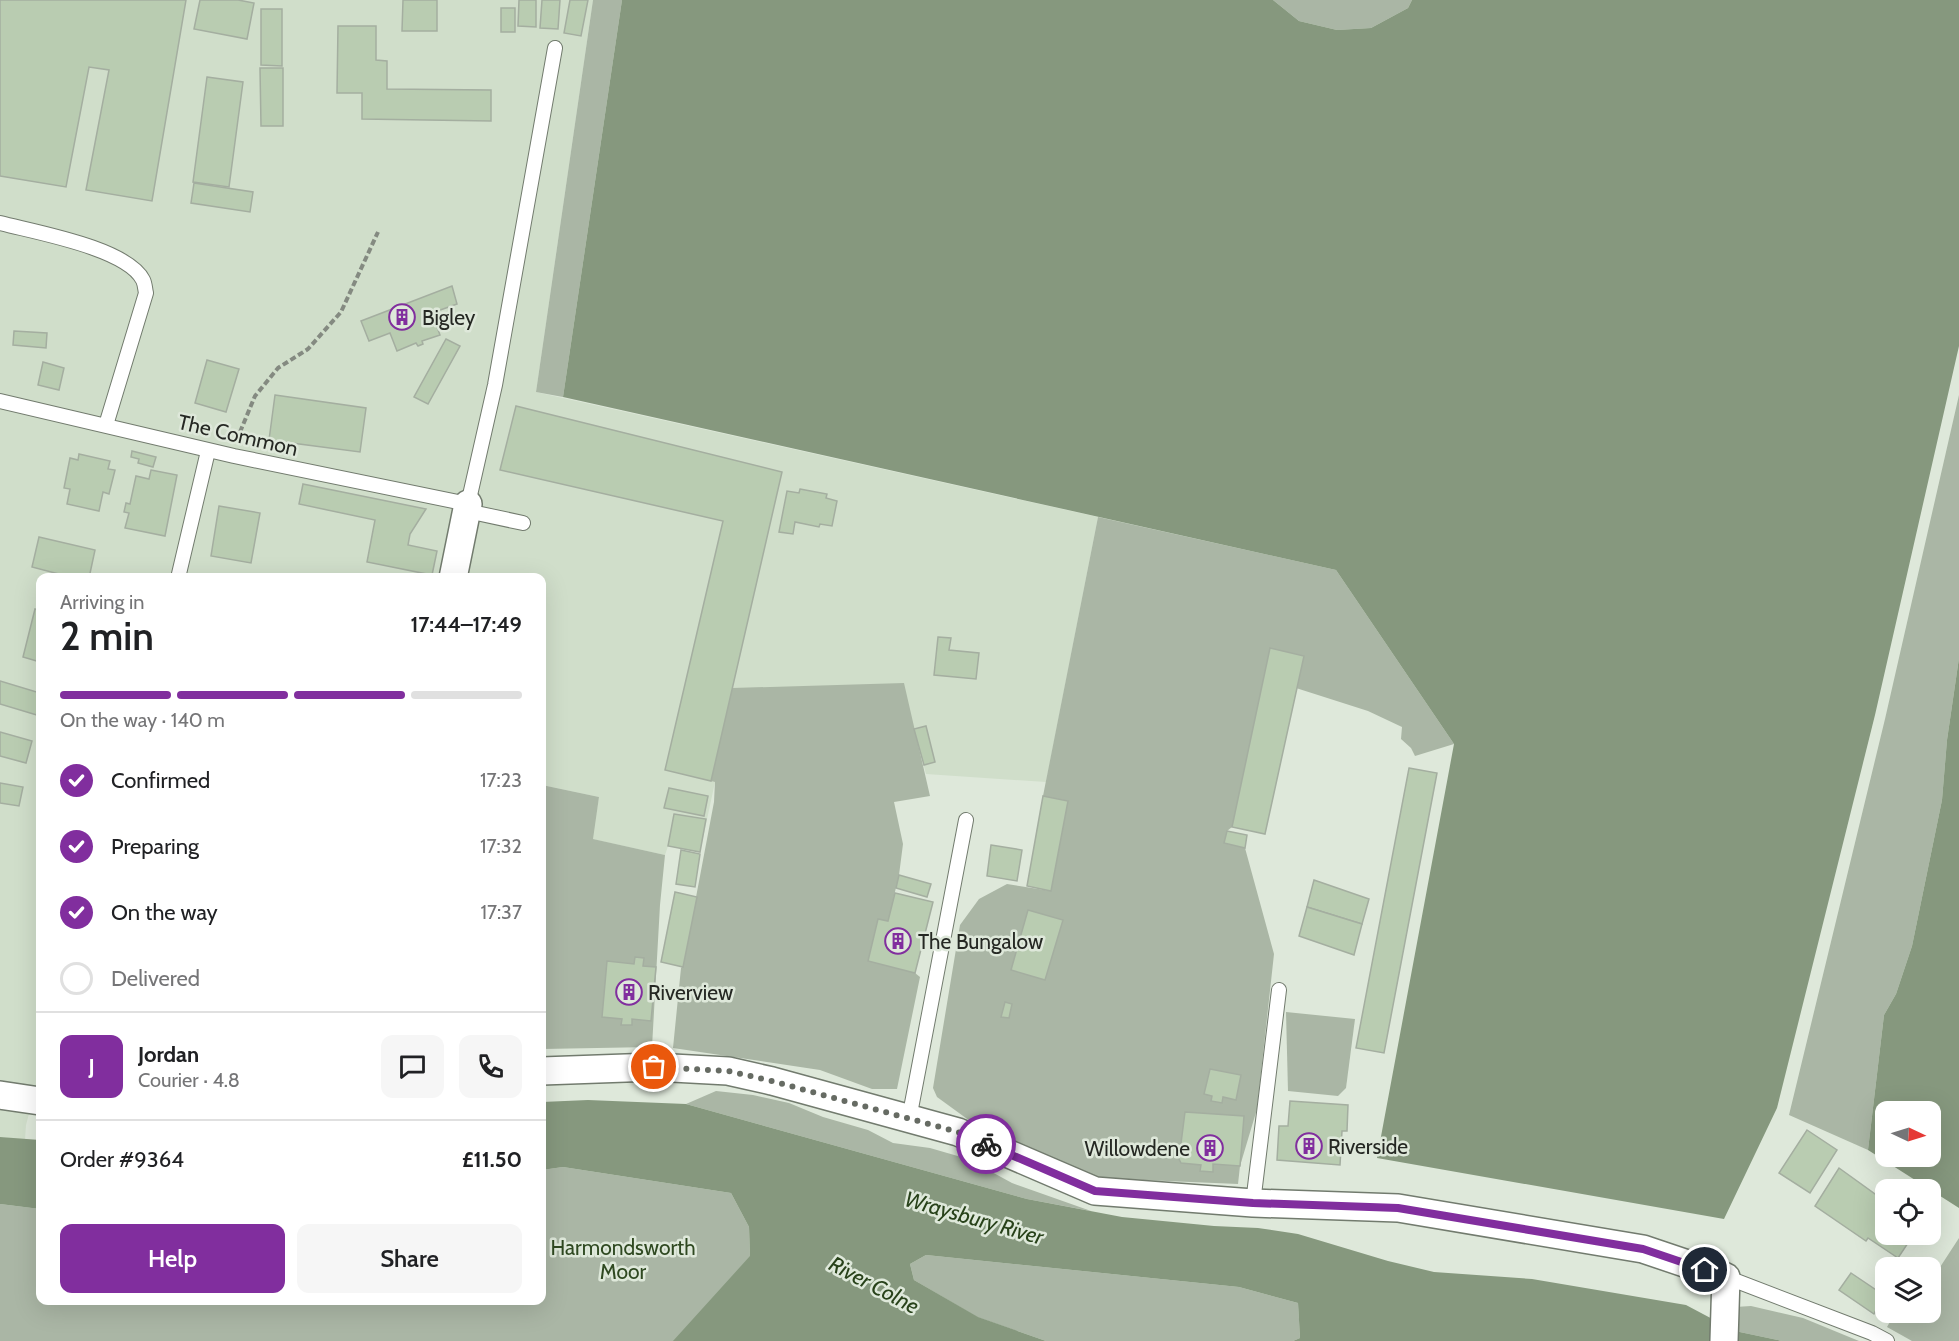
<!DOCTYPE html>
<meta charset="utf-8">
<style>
:root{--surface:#fff;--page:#f6f6f6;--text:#202124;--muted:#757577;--line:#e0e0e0;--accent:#812e9e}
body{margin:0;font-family:Cabin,sans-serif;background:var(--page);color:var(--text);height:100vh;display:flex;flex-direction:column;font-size:22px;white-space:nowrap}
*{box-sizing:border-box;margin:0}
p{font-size:20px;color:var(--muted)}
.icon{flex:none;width:33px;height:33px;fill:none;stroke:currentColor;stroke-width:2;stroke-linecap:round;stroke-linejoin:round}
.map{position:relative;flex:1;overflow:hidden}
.sheet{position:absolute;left:36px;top:573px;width:510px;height:732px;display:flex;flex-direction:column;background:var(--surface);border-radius:12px;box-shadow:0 6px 24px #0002}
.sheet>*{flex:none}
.needle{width:39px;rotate:94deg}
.fabs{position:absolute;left:1875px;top:1101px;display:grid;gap:12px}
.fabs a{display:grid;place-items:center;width:66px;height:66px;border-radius:12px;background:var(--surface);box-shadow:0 6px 24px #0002;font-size:30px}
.pin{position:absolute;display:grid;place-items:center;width:51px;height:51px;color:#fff;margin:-26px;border:3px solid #fff;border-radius:50%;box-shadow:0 2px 6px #0007}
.courier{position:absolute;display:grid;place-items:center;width:60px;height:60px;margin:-30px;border:4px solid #812e9e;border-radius:50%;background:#fff;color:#222;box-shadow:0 2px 8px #0007}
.head em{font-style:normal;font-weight:600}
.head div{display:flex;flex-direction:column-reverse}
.head{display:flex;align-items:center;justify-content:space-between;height:102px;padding:0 24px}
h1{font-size:39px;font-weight:600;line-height:45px}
.bar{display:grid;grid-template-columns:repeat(4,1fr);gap:9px 6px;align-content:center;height:72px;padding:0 24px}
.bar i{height:8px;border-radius:4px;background:var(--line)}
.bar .selected{background:var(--accent)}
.bar p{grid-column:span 4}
.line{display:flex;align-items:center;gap:15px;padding:0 24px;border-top:2px solid var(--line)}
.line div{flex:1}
.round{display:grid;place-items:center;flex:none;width:63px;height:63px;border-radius:12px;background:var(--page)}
ol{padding:0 24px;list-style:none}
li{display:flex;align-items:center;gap:18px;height:66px}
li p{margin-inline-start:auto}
li .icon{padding:6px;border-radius:50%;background:var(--accent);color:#fff;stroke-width:4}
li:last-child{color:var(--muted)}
li i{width:33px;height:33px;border:3px solid var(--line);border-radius:50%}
.button{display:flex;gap:12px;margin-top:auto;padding:12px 24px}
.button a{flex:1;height:69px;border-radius:12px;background:var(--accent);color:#fff;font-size:24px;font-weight:600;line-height:69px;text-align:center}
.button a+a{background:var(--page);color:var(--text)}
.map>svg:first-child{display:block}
.built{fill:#d0deca}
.green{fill:#aab6a5}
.water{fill:#86987e;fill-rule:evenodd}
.building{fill:#b9ccb1;stroke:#a4aea0;stroke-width:1.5}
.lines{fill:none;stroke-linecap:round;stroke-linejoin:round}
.lane-casing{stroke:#727b6e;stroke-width:16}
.street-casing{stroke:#727b6e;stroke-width:30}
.path{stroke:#848a81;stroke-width:4;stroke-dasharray:6 3;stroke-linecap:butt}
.lane{stroke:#fff;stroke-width:14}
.street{stroke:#fff;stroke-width:27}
.done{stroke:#666b63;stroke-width:6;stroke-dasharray:0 10.8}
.route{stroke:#812e9e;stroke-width:8}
.labels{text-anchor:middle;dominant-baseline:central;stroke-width:5;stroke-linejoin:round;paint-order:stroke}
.poi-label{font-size:21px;fill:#252823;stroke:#dee8da;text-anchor:start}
.street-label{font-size:21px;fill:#252823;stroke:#dee8da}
.park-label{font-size:21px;fill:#2f4921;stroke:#dee8da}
.water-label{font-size:22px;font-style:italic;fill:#28421a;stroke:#dee8da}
</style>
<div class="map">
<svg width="1959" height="1341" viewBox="0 0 1959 1341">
<rect width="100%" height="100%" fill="#dee8da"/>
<polygon class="built" points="0,0 593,0 536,392 1098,517 1046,782 926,774 914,729 712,781 715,782 700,852 668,846 665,855 592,839 599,797 542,785 542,578 40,578 40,1072 26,1125 25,1140 0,1137"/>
<g class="green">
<polygon points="593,0 622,0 563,397 536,392"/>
<polygon points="1273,0 1412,0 1408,8 1371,28 1337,30 1299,21"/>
<polygon points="1959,395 1959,658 1947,740 1942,800 1912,946 1896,994 1884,1015 1868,1150 1789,1115 1885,719"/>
<polygon points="1098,517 1336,570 1454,744 1415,756 1411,748 1401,739 1402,727 1368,711 1296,688 1304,656 1270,649 1232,827 1227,831 1224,843 1245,848 1274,954 1257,1109 1240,1166 1238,1184 1096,1178 970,1121 937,1097 933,1088 960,925 979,899 1007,884 1051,891 1068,801 1043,796"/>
<polygon points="904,683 930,796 894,802 903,844 899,875 888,921 878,919 868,961 915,973 920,977 897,1089 872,1089 820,1070 673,1048 681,968 683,966 714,802 715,782 711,781 732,688"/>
<polygon points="542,785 599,797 593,839 665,855 660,905 652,1047 542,1049"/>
<polygon points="1286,1012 1355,1019 1346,1088 1338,1096 1288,1091"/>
<polygon points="716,1091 753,1095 789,1103 823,1117 868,1130 893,1143 930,1148 968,1159 1012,1183 1091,1211 1027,1199 686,1104"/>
<polygon points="563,1167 731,1193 749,1227 750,1256 795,1341 0,1341 0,1204 40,1209 40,1300 542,1300 542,1170"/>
<polygon points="1959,1238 1959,1341 1912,1341 1887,1327 1895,1313 1930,1312 1931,1281"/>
<polygon points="926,1255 1239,1287 1298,1303 1300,1338 1293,1341 1046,1341 977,1317 914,1280 910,1264"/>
<polygon points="1751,1306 1803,1318 1859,1341 1782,1341 1735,1331 1735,1307"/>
</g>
<g class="water">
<polygon points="622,0 1273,0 1299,21 1337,30 1371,28 1408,8 1412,0 1959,0 1959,346 1875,715 1777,1108 1724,1219 1377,1158 1454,744 1336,570 563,397"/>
<path d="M1959 658V1208L1868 1150 1884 1015 1896 994 1912 946 1942 800 1947 740ZM1886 1112H1930V1156H1886Z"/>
<polygon points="588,1100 686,1104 1027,1199 1122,1217 1214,1226 1258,1228 1298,1234 1388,1261 1434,1272 1532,1279 1686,1305 1735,1331 1782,1341 1293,1341 1300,1338 1298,1303 1239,1287 926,1255 910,1264 914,1280 978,1317 1046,1341 673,1341 750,1256 749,1227 731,1193 563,1167 542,1170 542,1102"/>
<polygon points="0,1137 40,1140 40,1209 0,1204"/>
</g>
<g class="building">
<polygon points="0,0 186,0 152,201 86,190 109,70 89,67 66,187 0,176"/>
<polygon points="200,0 238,0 254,3 247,39 194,29"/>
<polygon points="403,0 437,0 437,31 402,31"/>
<polygon points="519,0 536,0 536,27 518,26"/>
<polygon points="542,0 560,0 558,29 540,28"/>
<polygon points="570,0 588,0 581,36 564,33"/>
<rect x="501" y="8" width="14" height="24"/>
<polygon points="261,9 282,9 282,66 261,65"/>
<polygon points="338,26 376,26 376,60 387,61 387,89 491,90 491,121 362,119 362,93 337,93"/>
<polygon points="260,68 283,68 283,126 261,126"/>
<polygon points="207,77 243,82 229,187 193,182"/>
<polygon points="194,183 253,192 250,212 191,203"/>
<polygon points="452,286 457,304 432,313 440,335 422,341 423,344 418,346 416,343 397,351 390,333 369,341 361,321"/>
<polygon points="14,331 47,333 46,348 13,345"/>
<polygon points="446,339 460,346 428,404 414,397"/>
<polygon points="207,360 239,369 226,412 195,403"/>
<polygon points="43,362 64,368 59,390 38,385"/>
<polygon points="275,395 366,408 360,452 269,440"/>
<polygon points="516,406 782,472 711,781 665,770 723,521 500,470"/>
<polygon points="132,451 156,457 153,467 138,463 139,459 131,457"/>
<polygon points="79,454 110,461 108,469 115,470 109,494 103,492 99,511 67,504 70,489 64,488 70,458 78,460"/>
<polygon points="151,470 177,475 165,536 125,528 129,513 124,512 126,503 130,504 136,476 149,479"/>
<polygon points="303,484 426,509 410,534 408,545 437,551 432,575 367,562 375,520 299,504"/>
<polygon points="800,489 827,494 826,498 837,501 832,526 820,524 819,527 795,522 793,534 779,532 787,491 799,493"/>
<polygon points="219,506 260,513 251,563 211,556"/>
<polygon points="39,537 95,550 89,578 74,578 32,567"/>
<polygon points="35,609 40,610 40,662 23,657"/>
<polygon points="938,637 951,638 949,650 979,653 976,679 934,675"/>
<polygon points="1270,648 1304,656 1265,834 1232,827"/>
<polygon points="0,681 40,693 40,716 0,704"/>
<polygon points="926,726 935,762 924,765 914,729"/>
<polygon points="0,732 32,741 26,763 0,756"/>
<polygon points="1409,768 1437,773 1384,1053 1356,1048"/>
<polygon points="0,783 23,787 19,806 0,803"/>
<polygon points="669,788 708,796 704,816 664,808"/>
<polygon points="1043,796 1068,801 1051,891 1027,886"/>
<polygon points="674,814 706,819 700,852 668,846"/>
<polygon points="1227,831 1247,835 1245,848 1224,843"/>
<polygon points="991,845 1022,850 1017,881 987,876"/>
<polygon points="681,850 700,854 695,887 676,884"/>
<polygon points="899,875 931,884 927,897 896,888"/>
<polygon points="1314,880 1369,899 1362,924 1307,907"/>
<polygon points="675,892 697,897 683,967 661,962"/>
<polygon points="895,893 933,902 915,973 868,961 878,919 888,921"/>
<polygon points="1307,907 1362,924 1354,955 1299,936"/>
<polygon points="1028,910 1063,920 1045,980 1011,970"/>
<polygon points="635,957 644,958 643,966 656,967 651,1021 632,1019 632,1025 621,1025 622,1019 602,1017 607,961 634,964"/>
<polygon points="1005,1002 1012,1004 1009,1018 1001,1017"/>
<polygon points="1210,1069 1241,1075 1236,1100 1223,1097 1222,1103 1211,1101 1212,1096 1204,1094"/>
<polygon points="1290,1101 1348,1105 1347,1131 1342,1131 1340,1165 1277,1160 1279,1126 1288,1126"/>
<polygon points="1185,1112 1244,1116 1240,1166 1213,1164 1213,1172 1200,1171 1201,1165 1181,1163 1179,1159"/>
<polygon points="1807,1130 1837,1150 1810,1193 1779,1173"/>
<polygon points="1839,1168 1886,1202 1886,1234 1914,1234 1898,1258 1868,1238 1866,1241 1815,1206"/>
<polygon points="1851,1273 1885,1296 1874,1314 1839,1290"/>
<polygon points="1885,1296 1886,1312 1892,1312 1888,1319 1875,1312"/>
</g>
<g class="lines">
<g class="lane-casing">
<g id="lane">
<path d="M0 223C34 232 127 248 143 280 145 284 145 289 146 293L106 425"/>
<polyline points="0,401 234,456 468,504 495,385 555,48"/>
<polyline points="467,511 523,523"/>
<polyline points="178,578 208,451"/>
<polyline points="909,1119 966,820"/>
<polyline points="1253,1203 1279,990"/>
<polyline points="1726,1277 1872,1333 1887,1341"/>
</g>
</g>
<g class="street-casing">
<g id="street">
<polyline points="453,578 468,504"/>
<polyline points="542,1071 654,1067 728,1071 772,1081 958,1132 1095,1191 1253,1203 1398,1208 1643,1249 1726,1277 1724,1341"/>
<polyline points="0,1095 40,1101"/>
</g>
</g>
<polyline class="path" points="240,432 255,396 278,368 308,349 341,312 378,232"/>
<use href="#lane" class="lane"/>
<use href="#street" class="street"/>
</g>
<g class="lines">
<polyline class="done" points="654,1067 728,1071 772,1081 958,1132 986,1144"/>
<polyline class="route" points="986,1144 1095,1191 1253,1203 1398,1208 1643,1249 1705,1270"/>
</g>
<defs>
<g id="building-ring" transform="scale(1.35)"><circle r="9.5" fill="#dee8da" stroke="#812e9e" stroke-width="1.5"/><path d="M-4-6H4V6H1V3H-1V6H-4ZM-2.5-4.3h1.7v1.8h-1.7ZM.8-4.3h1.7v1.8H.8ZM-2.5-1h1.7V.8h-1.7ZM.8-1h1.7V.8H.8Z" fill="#812e9e"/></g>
</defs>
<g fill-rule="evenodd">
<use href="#building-ring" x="402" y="317"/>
<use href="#building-ring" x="898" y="941"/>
<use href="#building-ring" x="629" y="992"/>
<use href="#building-ring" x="1309" y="1146"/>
<use href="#building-ring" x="1210" y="1148"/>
</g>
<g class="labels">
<g class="poi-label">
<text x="422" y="317">Bigley</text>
<text x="918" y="941">The Bungalow</text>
<text x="648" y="992">Riverview</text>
<text x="1328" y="1146">Riverside</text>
<text x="1190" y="1148" text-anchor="end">Willowdene</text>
</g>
<g class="street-label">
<text transform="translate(238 435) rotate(13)">The Common</text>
</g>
<g class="park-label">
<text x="623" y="1247">Harmondsworth<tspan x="623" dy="24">Moor</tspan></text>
</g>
<g class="water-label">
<text transform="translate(974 1218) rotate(16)">Wraysbury River</text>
<text transform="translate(874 1285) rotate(28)">River Colne</text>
</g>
</g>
</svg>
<div class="fabs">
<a><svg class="needle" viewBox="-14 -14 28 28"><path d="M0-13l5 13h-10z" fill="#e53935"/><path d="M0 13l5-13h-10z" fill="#757577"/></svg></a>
<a><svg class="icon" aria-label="locate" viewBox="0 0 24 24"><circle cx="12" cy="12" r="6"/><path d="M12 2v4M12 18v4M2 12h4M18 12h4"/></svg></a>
<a><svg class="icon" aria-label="layers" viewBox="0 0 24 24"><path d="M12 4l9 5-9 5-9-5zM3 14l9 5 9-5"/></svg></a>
</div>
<div class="pin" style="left:654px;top:1067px;background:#ea580c"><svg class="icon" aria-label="bag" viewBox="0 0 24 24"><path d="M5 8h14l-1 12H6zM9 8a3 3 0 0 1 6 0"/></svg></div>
<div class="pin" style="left:1705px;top:1270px;background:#1f2937"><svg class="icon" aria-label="home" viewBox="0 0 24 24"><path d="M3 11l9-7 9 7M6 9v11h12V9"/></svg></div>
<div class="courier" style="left:986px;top:1144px"><svg class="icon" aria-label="bike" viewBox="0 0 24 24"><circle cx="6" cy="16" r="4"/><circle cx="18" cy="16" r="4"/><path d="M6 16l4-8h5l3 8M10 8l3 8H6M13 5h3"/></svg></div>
<section class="sheet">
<div class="head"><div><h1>2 min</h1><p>Arriving in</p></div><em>17:44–17:49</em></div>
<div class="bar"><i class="selected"></i><i class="selected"></i><i class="selected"></i><i></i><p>On the way · 140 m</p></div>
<ol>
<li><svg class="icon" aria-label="check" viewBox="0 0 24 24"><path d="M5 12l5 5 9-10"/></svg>Confirmed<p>17:23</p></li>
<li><svg class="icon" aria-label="check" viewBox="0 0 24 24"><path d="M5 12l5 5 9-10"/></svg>Preparing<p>17:32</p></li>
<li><svg class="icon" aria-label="check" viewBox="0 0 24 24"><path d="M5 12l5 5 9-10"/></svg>On the way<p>17:37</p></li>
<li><i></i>Delivered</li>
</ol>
<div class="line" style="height:108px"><b class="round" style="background:var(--accent);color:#fff">J</b><div><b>Jordan</b><p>Courier · 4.8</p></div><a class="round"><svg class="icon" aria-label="chat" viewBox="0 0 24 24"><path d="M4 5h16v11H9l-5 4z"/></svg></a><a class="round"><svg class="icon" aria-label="phone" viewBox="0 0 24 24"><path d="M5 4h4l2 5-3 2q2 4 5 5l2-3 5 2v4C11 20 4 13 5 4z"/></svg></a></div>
<div class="line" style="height:78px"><div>Order #9364</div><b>£11.50</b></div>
<div class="button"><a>Help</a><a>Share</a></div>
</section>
</div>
